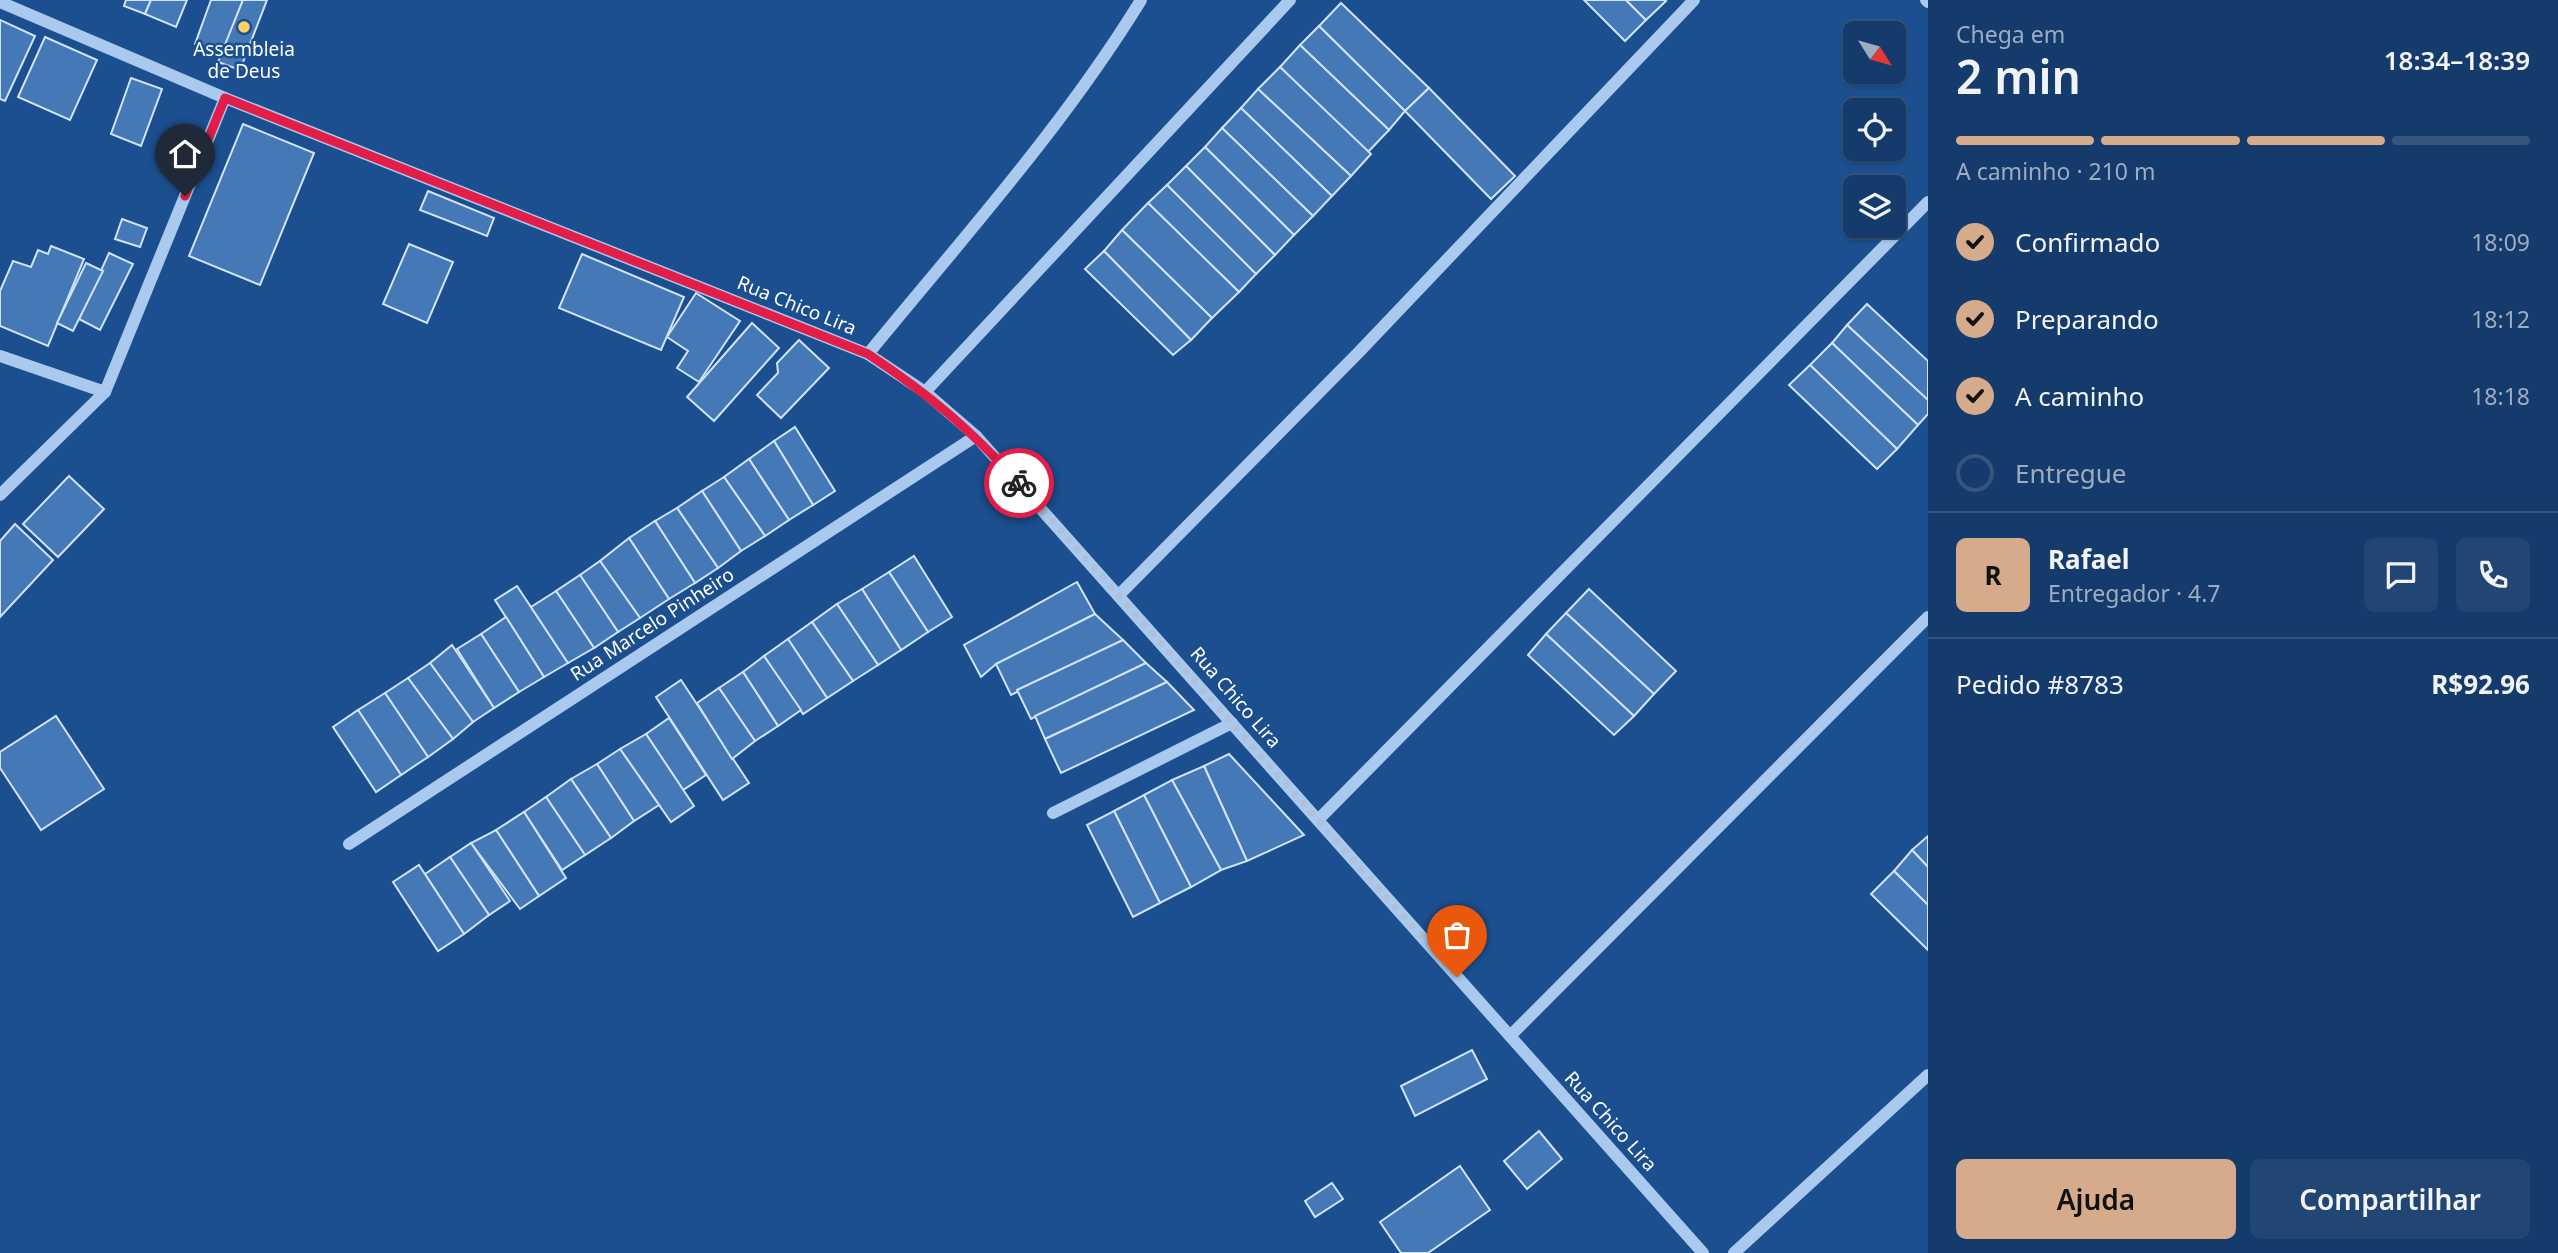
<!DOCTYPE html>
<html lang="pt">
<meta charset="utf-8">
<style>
:root{--surface:#143b6b;--page:#214673;--text:#f1f3f6;--muted:#9dadc1;--line:#33557e;--accent:#d6ab8b}
body{margin:0;font-family:"Noto Sans",sans-serif;background:var(--page);color:var(--text);height:100vh;display:flex;flex-direction:column;font-size:26px;white-space:nowrap}
*{box-sizing:border-box;margin:0}
p{font-size:23px;color:var(--muted)}
.icon{flex:none;width:38px;height:38px;fill:none;stroke:currentColor;stroke-width:2;stroke-linecap:round;stroke-linejoin:round}
.map{position:relative;flex:1;overflow:hidden}
.side{display:flex;flex-direction:column;background:var(--surface);width:630px}
.side>*{flex:none}
.needle{width:46px;rotate:127deg}
.fabs{position:absolute;left:1843px;top:21px;display:grid;gap:14px}
.fabs a{display:grid;place-items:center;width:63px;height:63px;border-radius:10px;background:var(--surface);box-shadow:0 2px 5px #0004,0 0 0 2px var(--line);font-size:35px}
.pin{position:absolute;display:grid;place-items:center;width:60px;height:60px;color:#fff;margin:-72px -30px;border-radius:50% 50% 50% 0;rotate:-45deg;box-shadow:0 0 7px #0007}
.pin .icon{rotate:45deg}
.courier{position:absolute;display:grid;place-items:center;width:70px;height:70px;margin:-35px;border:5px solid #e11d48;border-radius:50%;background:#fff;color:#222;box-shadow:0 2px 9px #0007}
.headline em{font-style:normal;font-weight:600}
.headline div{display:flex;flex-direction:column-reverse}
.headline{display:flex;align-items:center;justify-content:space-between;height:119px;padding:0 28px}
h1{font-size:46px;font-weight:600;line-height:52px}
.bar{display:grid;grid-template-columns:repeat(4,1fr);gap:10px 7px;align-content:center;height:84px;padding:0 28px}
.bar i{height:9px;border-radius:5px;background:var(--line)}
.bar .active{background:var(--accent)}
.bar p{grid-column:span 4}
.line{display:flex;align-items:center;gap:18px;padding:0 28px;border-top:2px solid var(--line)}
.line div{flex:1}
.round{display:grid;place-items:center;flex:none;width:74px;height:74px;border-radius:10px;background:var(--page)}
ol{padding:0 28px;list-style:none}
li{display:flex;align-items:center;gap:21px;height:77px}
li p{margin-inline-start:auto}
li .icon{padding:7px;border-radius:50%;background:var(--accent);color:#111;stroke-width:4}
li:last-child{color:var(--muted)}
li i{width:38px;height:38px;border:4px solid var(--line);border-radius:50%}
.action{display:flex;gap:14px;margin-top:auto;padding:14px 28px}
.action a{flex:1;height:80px;border-radius:10px;background:var(--accent);color:#111;font-size:28px;font-weight:600;line-height:80px;text-align:center}
.action a+a{background:var(--page);color:var(--text)}
main{display:flex;flex:1;min-height:0}
.map>svg:first-child{display:block}
.building{fill:#4478b7;stroke:#cfe3fa;stroke-width:2}
.lines{fill:none;stroke-linecap:round;stroke-linejoin:round}
.minor{stroke:#a9c9ee;stroke-width:12}
.done{stroke:#afc1d8;stroke-width:7;stroke-dasharray:0 12.6}
.route{stroke:#e11d48;stroke-width:9}
.poi-dot{fill:#ffd166;stroke:#1b4f8f;stroke-width:2.5}
.labels{text-anchor:middle;dominant-baseline:central;stroke-width:5;stroke-linejoin:round;paint-order:stroke}
.poi-label{font-size:19px;fill:#fff;stroke:#1b4f8f}
.street-label{font-size:19px;fill:#fff;stroke:#1b4f8f}
</style>
<main>
<div class="map">
<svg width="1928" height="1253" viewBox="0 0 1928 1253">
<rect width="100%" height="100%" fill="#1b4f8f"/>
<g class="building">
<polygon points="126,0 151,0 145,14 124,6"/>
<polygon points="151,0 187,0 176,27 145,14"/>
<polygon points="211,0 243,0 222,54 195,44"/>
<polygon points="243,0 267,0 240,70 218,62"/>
<polygon points="1584,0 1626,0 1646,20 1625,41"/>
<polygon points="1626,0 1664,0 1666,1 1646,20"/>
<polygon points="1341,3 1429,88 1405,111 1319,26"/>
<polygon points="0,20 35,36 5,101 0,99"/>
<polygon points="1319,26 1405,111 1389,130 1300,45"/>
<polygon points="45,37 97,60 70,120 18,97"/>
<polygon points="1300,45 1389,130 1367,153 1280,67"/>
<polygon points="1280,67 1371,154 1351,176 1258,89"/>
<polygon points="131,78 162,89 141,146 111,134"/>
<polygon points="1429,88 1515,176 1491,199 1405,111"/>
<polygon points="1258,89 1351,176 1332,196 1241,108"/>
<polygon points="1241,108 1332,196 1313,216 1222,128"/>
<polygon points="243,124 314,153 260,285 189,256"/>
<polygon points="1222,128 1313,216 1294,235 1205,147"/>
<polygon points="1205,147 1294,235 1275,255 1186,166"/>
<polygon points="1186,166 1275,255 1256,274 1167,185"/>
<polygon points="1167,185 1256,274 1239,292 1148,203"/>
<polygon points="428,191 494,218 487,236 420,210"/>
<polygon points="1148,203 1239,292 1212,318 1122,230"/>
<polygon points="122,219 147,228 140,247 115,239"/>
<polygon points="1122,230 1212,318 1191,340 1104,251"/>
<polygon points="409,244 453,262 427,323 383,304"/>
<polygon points="51,246 84,259 48,346 0,326 0,291 13,261 31,267 38,250 48,254"/>
<polygon points="1104,251 1191,340 1173,355 1085,269"/>
<polygon points="109,253 133,264 100,330 79,319"/>
<polygon points="582,254 684,297 661,350 559,308"/>
<polygon points="86,263 103,271 73,331 57,323"/>
<polygon points="696,293 740,321 699,382 677,368 688,351 667,337"/>
<polygon points="1867,304 1928,361 1928,400 1847,325"/>
<polygon points="752,323 779,348 714,421 687,397"/>
<polygon points="1847,325 1928,400 1928,414 1918,425 1832,343"/>
<polygon points="799,340 829,368 781,418 757,395 778,373 777,363"/>
<polygon points="1832,343 1918,425 1897,449 1810,365"/>
<polygon points="1810,365 1897,449 1877,469 1789,385"/>
<polygon points="795,427 835,491 813,505 774,441"/>
<polygon points="774,441 813,505 789,520 749,459"/>
<polygon points="749,459 789,520 765,536 724,477"/>
<polygon points="69,476 104,509 58,557 23,524"/>
<polygon points="724,477 765,536 741,551 702,491"/>
<polygon points="702,491 741,551 718,568 677,508"/>
<polygon points="677,508 718,568 695,583 655,521"/>
<polygon points="655,521 695,583 669,599 629,538"/>
<polygon points="15,524 53,560 0,617 0,541"/>
<polygon points="629,538 669,599 640,618 600,561"/>
<polygon points="914,556 952,617 928,632 889,572"/>
<polygon points="600,561 640,618 618,632 580,575"/>
<polygon points="889,572 928,632 901,650 862,589"/>
<polygon points="580,575 618,632 594,648 556,591"/>
<polygon points="1077,582 1095,614 996,664 981,677 964,645"/>
<polygon points="517,586 568,663 544,677 495,600"/>
<polygon points="862,589 901,650 878,665 837,604"/>
<polygon points="1589,589 1676,671 1654,694 1566,613"/>
<polygon points="556,591 594,648 568,663 531,607"/>
<polygon points="837,604 878,665 853,681 812,622"/>
<polygon points="1566,613 1654,694 1634,716 1546,634"/>
<polygon points="1095,614 1123,640 1011,695 996,664"/>
<polygon points="506,617 544,677 519,692 481,634"/>
<polygon points="812,622 853,681 827,698 788,639"/>
<polygon points="481,634 519,692 494,708 457,649"/>
<polygon points="1546,634 1634,716 1614,735 1528,655"/>
<polygon points="788,639 827,698 803,714 764,656"/>
<polygon points="1123,640 1146,663 1031,719 1017,690"/>
<polygon points="452,645 494,708 473,722 430,663"/>
<polygon points="764,656 801,710 778,726 743,672"/>
<polygon points="430,663 473,722 453,739 408,678"/>
<polygon points="1146,663 1167,682 1045,739 1035,716"/>
<polygon points="743,672 778,726 755,741 719,688"/>
<polygon points="408,678 453,739 428,757 385,693"/>
<polygon points="681,680 749,783 723,800 656,697"/>
<polygon points="1167,682 1194,710 1061,773 1045,739"/>
<polygon points="719,688 755,741 732,759 697,703"/>
<polygon points="385,693 428,757 401,775 358,710"/>
<polygon points="358,710 401,775 376,792 333,727"/>
<polygon points="56,716 104,789 41,830 0,768 0,752"/>
<polygon points="669,718 706,775 683,790 646,734"/>
<polygon points="646,734 694,806 671,822 620,749"/>
<polygon points="620,749 659,805 634,821 597,764"/>
<polygon points="1229,754 1304,835 1247,861 1204,766"/>
<polygon points="597,764 634,821 611,838 571,779"/>
<polygon points="1204,766 1247,861 1221,870 1172,780"/>
<polygon points="571,779 611,838 585,855 546,797"/>
<polygon points="1172,780 1221,870 1191,887 1144,795"/>
<polygon points="1144,795 1191,887 1160,903 1114,811"/>
<polygon points="546,797 585,855 562,870 524,812"/>
<polygon points="1114,811 1160,903 1133,917 1087,825"/>
<polygon points="524,812 566,878 539,896 496,830"/>
<polygon points="496,830 539,896 520,909 471,843"/>
<polygon points="1928,836 1928,867 1912,850"/>
<polygon points="471,843 510,901 489,915 450,857"/>
<polygon points="1912,850 1928,867 1928,905 1894,871"/>
<polygon points="450,857 489,915 464,934 425,874"/>
<polygon points="419,865 464,934 438,951 393,882"/>
<polygon points="1894,871 1928,905 1928,950 1871,894"/>
<polygon points="1472,1050 1487,1079 1415,1116 1401,1086"/>
<polygon points="1539,1131 1562,1159 1527,1189 1504,1161"/>
<polygon points="1460,1166 1490,1210 1428,1253 1401,1253 1380,1222"/>
<polygon points="1332,1183 1343,1199 1315,1217 1305,1201"/>
</g>
<g class="lines">
<g class="minor">
<polyline points="1926,0 1928,2"/>
<polyline points="0,2 225,98 868,354 925,392 976,436 1703,1253"/>
<path d="M868 354C962 239 1063 127 1141 0"/>
<polyline points="0,356 105,392"/>
<polyline points="925,392 1290,0"/>
<polyline points="0,495 105,392 225,98"/>
<polyline points="1120,594 1359,352 1694,0"/>
<polyline points="1053,813 1232,723"/>
<polyline points="1318,820 1928,202"/>
<polyline points="349,844 976,436"/>
<polyline points="1510,1036 1928,617"/>
<polyline points="1734,1253 1928,1075"/>
</g>
</g>
<g class="lines">
<polyline class="done" points="1019,483 1457,977"/>
<path class="route" d="M185 196 225 98 868 354C930 395 970 429 1019 483"/>
</g>
<circle class="poi-dot" cx="244" cy="27" r="7"/>
<g class="labels">
<g class="poi-label">
<text x="244" y="49">Assembleia<tspan x="244" dy="22">de Deus</tspan></text>
</g>
<g class="street-label">
<text transform="translate(797 305) rotate(22)">Rua Chico Lira</text>
<text transform="translate(652 624) rotate(-33)">Rua Marcelo Pinheiro</text>
<text transform="translate(1236 697) rotate(49)">Rua Chico Lira</text>
<text transform="translate(1611 1121) rotate(48)">Rua Chico Lira</text>
</g>
</g>
</svg>
<div class="fabs">
<a><svg class="needle" viewBox="-14 -14 28 28"><path d="M0-13l5 13h-10z" fill="#e53935"/><path d="M0 13l5-13h-10z" fill="#9dadc1"/></svg></a>
<a><svg class="icon" aria-label="locate" viewBox="0 0 24 24"><circle cx="12" cy="12" r="6"/><path d="M12 2v4M12 18v4M2 12h4M18 12h4"/></svg></a>
<a><svg class="icon" aria-label="layers" viewBox="0 0 24 24"><path d="M12 4l9 5-9 5-9-5zM3 14l9 5 9-5"/></svg></a>
</div>
<div class="pin" style="left:1457px;top:977px;background:#ea580c"><svg class="icon" aria-label="bag" viewBox="0 0 24 24"><path d="M5 8h14l-1 12H6zM9 8a3 3 0 0 1 6 0"/></svg></div>
<div class="pin" style="left:185px;top:196px;background:#1f2937"><svg class="icon" aria-label="home" viewBox="0 0 24 24"><path d="M3 11l9-7 9 7M6 9v11h12V9"/></svg></div>
<div class="courier" style="left:1019px;top:483px"><svg class="icon" aria-label="bike" viewBox="0 0 24 24"><circle cx="6" cy="16" r="4"/><circle cx="18" cy="16" r="4"/><path d="M6 16l4-8h5l3 8M10 8l3 8H6M13 5h3"/></svg></div>
</div>
<section class="side">
<div class="headline"><div><h1>2 min</h1><p>Chega em</p></div><em>18:34–18:39</em></div>
<div class="bar"><i class="active"></i><i class="active"></i><i class="active"></i><i></i><p>A caminho · 210 m</p></div>
<ol>
<li><svg class="icon" aria-label="check" viewBox="0 0 24 24"><path d="M5 12l5 5 9-10"/></svg>Confirmado<p>18:09</p></li>
<li><svg class="icon" aria-label="check" viewBox="0 0 24 24"><path d="M5 12l5 5 9-10"/></svg>Preparando<p>18:12</p></li>
<li><svg class="icon" aria-label="check" viewBox="0 0 24 24"><path d="M5 12l5 5 9-10"/></svg>A caminho<p>18:18</p></li>
<li><i></i>Entregue</li>
</ol>
<div class="line" style="height:126px"><b class="round" style="background:var(--accent);color:#111">R</b><div><b>Rafael</b><p>Entregador · 4.7</p></div><a class="round"><svg class="icon" aria-label="chat" viewBox="0 0 24 24"><path d="M4 5h16v11H9l-5 4z"/></svg></a><a class="round"><svg class="icon" aria-label="phone" viewBox="0 0 24 24"><path d="M5 4h4l2 5-3 2q2 4 5 5l2-3 5 2v4C11 20 4 13 5 4z"/></svg></a></div>
<div class="line" style="height:91px"><div>Pedido #8783</div><b>R$92.96</b></div>
<div class="action"><a>Ajuda</a><a>Compartilhar</a></div>
</section>
</main>
